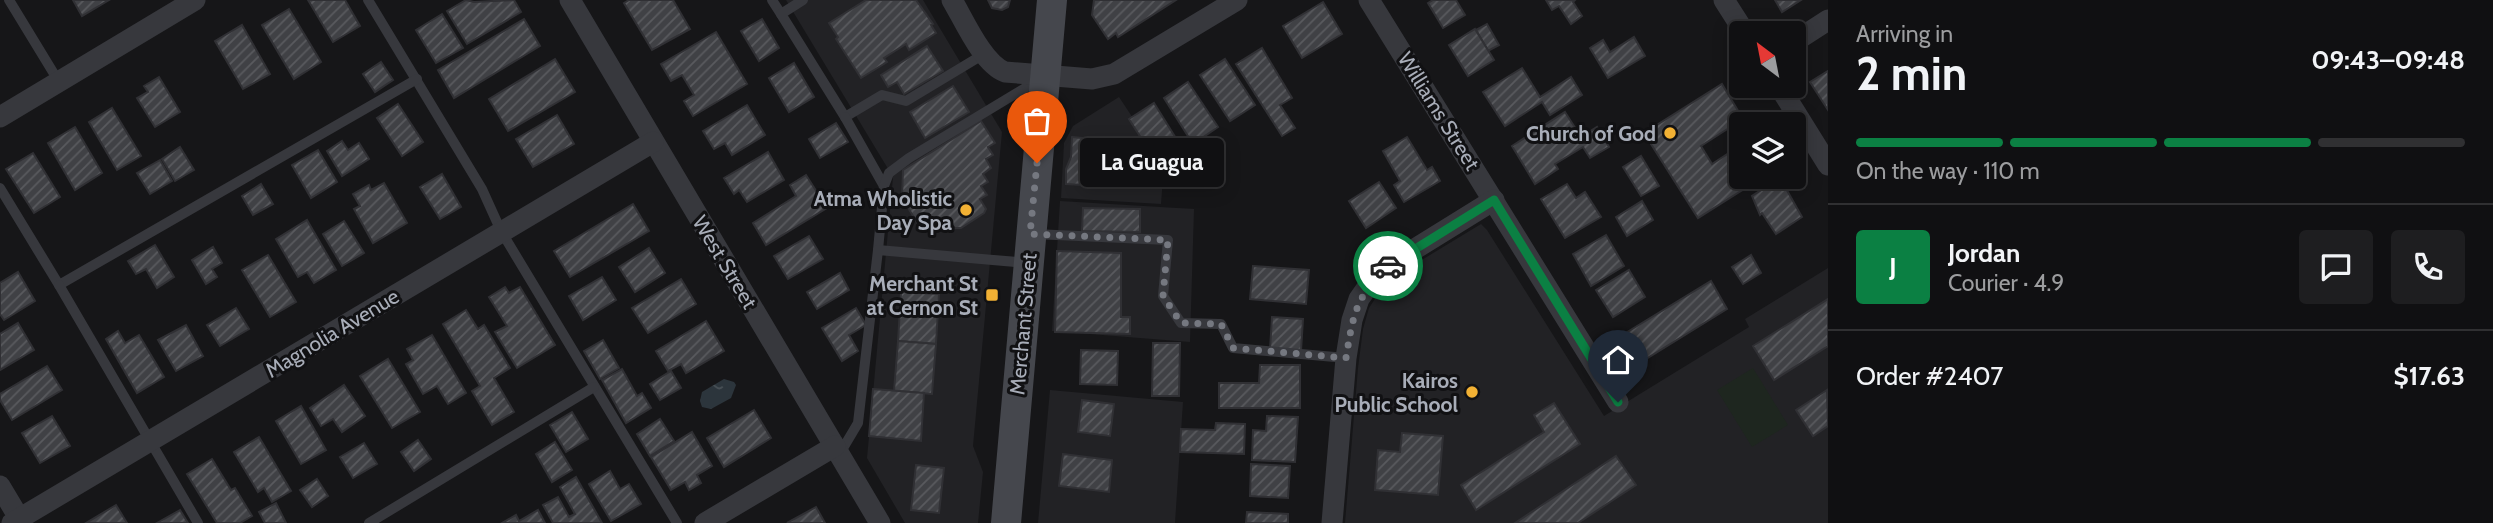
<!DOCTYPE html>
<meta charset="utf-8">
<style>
:root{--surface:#101012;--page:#1e1e20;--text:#f1f3f6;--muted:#9c9d9f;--line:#303032;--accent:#0b8043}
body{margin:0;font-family:Cabin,sans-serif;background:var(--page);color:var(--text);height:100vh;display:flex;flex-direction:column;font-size:26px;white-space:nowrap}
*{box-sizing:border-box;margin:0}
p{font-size:23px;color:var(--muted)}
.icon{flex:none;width:38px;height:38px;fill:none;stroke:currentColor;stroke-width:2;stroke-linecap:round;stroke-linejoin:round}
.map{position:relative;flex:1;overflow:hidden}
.sheet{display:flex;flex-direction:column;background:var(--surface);width:665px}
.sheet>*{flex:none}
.needle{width:46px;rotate:328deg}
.controls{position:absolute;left:1729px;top:21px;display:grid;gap:14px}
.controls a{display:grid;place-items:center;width:77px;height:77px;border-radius:7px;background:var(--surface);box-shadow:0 4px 18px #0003,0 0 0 2px var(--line);font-size:35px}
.pin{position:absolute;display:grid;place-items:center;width:60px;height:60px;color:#fff;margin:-72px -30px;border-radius:50% 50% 50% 0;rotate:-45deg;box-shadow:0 0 7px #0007}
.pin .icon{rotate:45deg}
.courier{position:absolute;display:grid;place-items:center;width:70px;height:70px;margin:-35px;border:5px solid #0b8043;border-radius:50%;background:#fff;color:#222;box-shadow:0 2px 9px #0007}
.bubble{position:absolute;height:49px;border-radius:7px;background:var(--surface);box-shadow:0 4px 18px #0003,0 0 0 2px var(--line);font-size:23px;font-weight:700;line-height:49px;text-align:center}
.summary em{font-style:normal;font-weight:700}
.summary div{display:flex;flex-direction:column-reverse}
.summary{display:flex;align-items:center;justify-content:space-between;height:119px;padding:0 28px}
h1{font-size:46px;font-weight:700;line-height:52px}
.bar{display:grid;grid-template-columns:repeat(4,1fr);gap:10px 7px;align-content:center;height:84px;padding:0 28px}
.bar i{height:9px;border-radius:5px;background:var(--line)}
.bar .selected{background:var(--accent)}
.bar p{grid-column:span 4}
.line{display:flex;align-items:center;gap:18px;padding:0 28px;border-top:2px solid var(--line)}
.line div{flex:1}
.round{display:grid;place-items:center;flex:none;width:74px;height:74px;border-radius:7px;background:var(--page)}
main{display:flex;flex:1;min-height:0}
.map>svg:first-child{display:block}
.built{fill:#222225}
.park{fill:#1e261f}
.water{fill:url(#water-ripples)}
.building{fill:url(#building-hatch);stroke:#303034;stroke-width:2}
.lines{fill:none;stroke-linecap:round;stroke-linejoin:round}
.service{stroke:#37383d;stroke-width:10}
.minor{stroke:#37383d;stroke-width:21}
.secondary{stroke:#45474d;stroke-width:30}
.done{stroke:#757880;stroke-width:7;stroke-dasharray:0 12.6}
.route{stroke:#0b8043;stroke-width:9}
.poi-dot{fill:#f2b134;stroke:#111113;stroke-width:2.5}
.labels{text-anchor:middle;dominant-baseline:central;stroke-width:6;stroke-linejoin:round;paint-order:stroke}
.street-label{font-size:21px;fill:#a8adb8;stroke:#111113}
.poi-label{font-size:21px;font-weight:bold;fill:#a8adb8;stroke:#111113;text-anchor:end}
</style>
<main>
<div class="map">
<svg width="1828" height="523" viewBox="0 0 1828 523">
<defs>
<pattern id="water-ripples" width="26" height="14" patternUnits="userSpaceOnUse" patternTransform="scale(1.75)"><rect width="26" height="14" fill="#2c353c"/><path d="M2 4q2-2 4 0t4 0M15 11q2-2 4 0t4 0" fill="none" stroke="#485056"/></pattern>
<pattern id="building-hatch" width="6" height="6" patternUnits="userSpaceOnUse" patternTransform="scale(1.75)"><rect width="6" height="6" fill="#404145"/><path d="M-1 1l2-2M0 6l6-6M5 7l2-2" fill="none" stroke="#595a5e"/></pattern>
</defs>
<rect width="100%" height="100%" fill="#161618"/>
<g class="built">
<polygon points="786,0 923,0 1002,132 973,446 983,472 978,523 905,523 867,458 893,177"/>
<polygon points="1119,97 1164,165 1161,204 1061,198 1064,143 1073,126"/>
<polygon points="1060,201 1194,209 1190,342 1052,331"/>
<polygon points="1481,224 1487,230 1604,416 1749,327 1745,319 1828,268 1828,523 1345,523 1358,368 1363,329 1369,308 1382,288 1397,275"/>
<polygon points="1050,390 1183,402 1175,523 1038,523"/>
</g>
<polygon class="park" points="1753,368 1788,425 1752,447 1717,390"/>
<polygon class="water" points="724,379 734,382 736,385 731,398 711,409 702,407 700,401 702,392"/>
<g class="building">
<polygon points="73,0 109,0 82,16"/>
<polygon points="308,0 345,0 360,26 333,42"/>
<polygon points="466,0 474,2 514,0 521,12 467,44 447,11"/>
<polygon points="629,0 673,0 690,29 652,50 624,3"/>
<polygon points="866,0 916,0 933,24 931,25 936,33 909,50 906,44 884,58 887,62 861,78 836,39 838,37 829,23"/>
<polygon points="988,0 1010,0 1008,7 1002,10 992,8"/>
<polygon points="1094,0 1176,0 1118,37 1116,33 1108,39 1092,15"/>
<polygon points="1433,0 1456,0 1465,15 1443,28 1428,3"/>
<polygon points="1546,0 1575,0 1573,2 1582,16 1571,24 1559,6 1552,10"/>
<polygon points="1775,0 1801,0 1782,12"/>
<polygon points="1323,2 1342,34 1302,58 1283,26"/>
<polygon points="289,9 321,62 294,79 262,25"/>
<polygon points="442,14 463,48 436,63 416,30"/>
<polygon points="524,19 540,46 454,98 438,70"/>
<polygon points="762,19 779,48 759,61 741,31"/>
<polygon points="1487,24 1499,45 1488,51 1476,30"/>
<polygon points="242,25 270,74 243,89 215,41"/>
<polygon points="1475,29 1494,60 1468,76 1449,45"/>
<polygon points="716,32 747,84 693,116 684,101 694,95 682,75 671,81 661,64"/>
<polygon points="1634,37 1645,56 1608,78 1590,48 1603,40 1610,52"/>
<polygon points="927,46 943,71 904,94 897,82 888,87 881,75"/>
<polygon points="1262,48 1292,98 1280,105 1295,128 1282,136 1236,64"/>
<polygon points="555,59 575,92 508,131 489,99"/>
<polygon points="1225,59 1255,105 1230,121 1200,75"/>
<polygon points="381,62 393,80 375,92 363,74"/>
<polygon points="794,63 814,97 789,112 769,78"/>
<polygon points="1522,68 1540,97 1571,77 1582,95 1550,115 1542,102 1505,126 1483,92"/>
<polygon points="1828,71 1828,110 1810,82"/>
<polygon points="159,77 180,112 155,127 137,98 148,92 144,86"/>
<polygon points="1188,82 1218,127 1193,144 1164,98"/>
<polygon points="1722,84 1743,119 1701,146 1712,164 1741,145 1741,177 1763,177 1698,218 1644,133"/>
<polygon points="953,86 969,112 925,138 910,112"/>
<polygon points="1154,103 1182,148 1157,163 1129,119"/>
<polygon points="398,104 423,142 402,156 377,118"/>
<polygon points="747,105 765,135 732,155 725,143 714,149 703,131"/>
<polygon points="112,108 141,156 117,170 89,122"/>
<polygon points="1565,112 1581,137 1597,127 1609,147 1590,158 1583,147 1555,164 1558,169 1535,184 1512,146"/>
<polygon points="557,115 574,144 533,167 516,139"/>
<polygon points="981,121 995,143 988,147 993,155 986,159 991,168 983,174 988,182 981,186 987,195 980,199 986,209 984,213 961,228 954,228 947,219 936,226 931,217 918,224 902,198 903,170"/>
<polygon points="836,123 848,142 820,158 809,139"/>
<polygon points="75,127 102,173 75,190 48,143"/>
<polygon points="1072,137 1103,140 1100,186 1066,184 1066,169 1071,157"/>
<polygon points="1407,137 1427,170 1432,167 1440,181 1404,202 1394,185 1400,181 1383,151"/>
<polygon points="342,141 348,150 359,143 369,159 342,176 327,151"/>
<polygon points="180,147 194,170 175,181 162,159"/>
<polygon points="318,150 337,182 311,198 292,165"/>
<polygon points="768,152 784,180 747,202 739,190 734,194 724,178"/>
<polygon points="33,153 60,197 34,213 6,169"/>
<polygon points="1641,156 1659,186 1641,196 1623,167"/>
<polygon points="160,160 172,181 150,194 137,173"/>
<polygon points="442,174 461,207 440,219 420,187"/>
<polygon points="806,175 827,208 766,245 753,223 796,196 790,185"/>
<polygon points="1780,178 1802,217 1776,234 1762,213 1760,215 1752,196"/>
<polygon points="1379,182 1396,208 1366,228 1349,201"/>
<polygon points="384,183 407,223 373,243 354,209 360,206 353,194 369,185 371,190"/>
<polygon points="261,184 273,204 253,215 242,196"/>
<polygon points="1567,184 1576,198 1585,192 1601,217 1565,238 1541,199"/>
<polygon points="1642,201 1653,220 1627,236 1616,217"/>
<polygon points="633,204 649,231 570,277 554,251"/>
<polygon points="1083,208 1140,209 1140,232 1082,231"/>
<polygon points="307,220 336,270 314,283 307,272 298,277 276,239"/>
<polygon points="344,221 364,253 342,266 323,234"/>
<polygon points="1606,235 1624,266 1591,286 1573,254"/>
<polygon points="809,236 823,259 788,279 774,256"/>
<polygon points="155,245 174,277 157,288 146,269 136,274 128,261"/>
<polygon points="213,247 222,263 212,269 217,277 206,284 192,260"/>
<polygon points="649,248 665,273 635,292 619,267"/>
<polygon points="1057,251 1121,253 1121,317 1130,317 1130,334 1055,332"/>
<polygon points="268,255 296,302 270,317 242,270"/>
<polygon points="1751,255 1761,273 1743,284 1732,267"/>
<polygon points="1253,266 1309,270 1306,304 1250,299"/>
<polygon points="1629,270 1645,297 1613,317 1596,290"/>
<polygon points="18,272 35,301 4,320 0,314 0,283"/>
<polygon points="840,273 849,290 817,309 807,292"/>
<polygon points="602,277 616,300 583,320 569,296"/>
<polygon points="681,279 696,304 648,333 632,308"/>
<polygon points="1711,281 1727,309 1641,362 1624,334"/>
<polygon points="505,287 509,293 520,287 555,345 517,368 495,332 507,326 489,297"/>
<polygon points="901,292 939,294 936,344 898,341"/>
<polygon points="1828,299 1828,346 1774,380 1753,346"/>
<polygon points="236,308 249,329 220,346 207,325"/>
<polygon points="856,308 866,325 849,335 858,351 842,361 822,328"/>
<polygon points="466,310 478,329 484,325 510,368 494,378 514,412 492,425 472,391 480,386 443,324"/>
<polygon points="1272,317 1303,319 1301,351 1270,349"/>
<polygon points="706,321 724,351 686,373 681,364 668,371 656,351"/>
<polygon points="18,323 34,350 0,370 0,334"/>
<polygon points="186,325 203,356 176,371 158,340"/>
<polygon points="118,331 125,343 139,335 164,377 137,393 106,339"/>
<polygon points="432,335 466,393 448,404 437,386 423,394 406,364 413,360 407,349"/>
<polygon points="603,340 619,368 600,379 584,351"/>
<polygon points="898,341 936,344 932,394 894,391"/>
<polygon points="1153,343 1180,343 1179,396 1152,396"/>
<polygon points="1081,350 1118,351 1117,385 1080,384"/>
<polygon points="388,359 420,412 392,428 360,376"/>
<polygon points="1260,365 1300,365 1300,408 1219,408 1219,383 1259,383"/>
<polygon points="47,366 62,390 12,420 0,400 0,394"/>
<polygon points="622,369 637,396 642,393 651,408 626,423 602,380"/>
<polygon points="671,371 681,388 660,400 650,384"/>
<polygon points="344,385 365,416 342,432 333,419 321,426 310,408"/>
<polygon points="873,389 924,393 921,441 869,436"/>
<polygon points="1827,390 1828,426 1813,436 1796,410"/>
<polygon points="1082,400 1114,404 1110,436 1078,432"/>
<polygon points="1554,403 1580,444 1476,510 1461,485 1544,432 1534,415"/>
<polygon points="301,406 326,450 301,464 276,421"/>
<polygon points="754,410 771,438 724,467 707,438"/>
<polygon points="572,412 588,439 566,452 550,425"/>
<polygon points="52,416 70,446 40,463 22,433"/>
<polygon points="1267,416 1298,417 1295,462 1252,460 1253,430 1266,431"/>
<polygon points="660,419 674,441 650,456 637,434"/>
<polygon points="1216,423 1245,424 1244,454 1180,452 1181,429 1215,430"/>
<polygon points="692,432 712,466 697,475 701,483 689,490 685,482 671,490 651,457"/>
<polygon points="1402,433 1443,436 1438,495 1375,490 1378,450 1400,452"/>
<polygon points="259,437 291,491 272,502 264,488 258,492 234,452"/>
<polygon points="418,440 431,459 414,471 401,452"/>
<polygon points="555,442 572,470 552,482 536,454"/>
<polygon points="364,443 377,464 353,478 340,457"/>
<polygon points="1063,454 1112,460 1109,492 1059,486"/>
<polygon points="1616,456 1636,485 1578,523 1515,523"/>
<polygon points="212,459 231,490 235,488 252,516 240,523 217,523 187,474"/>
<polygon points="1251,464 1290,466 1288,498 1250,496"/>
<polygon points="916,465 944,468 939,513 911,510"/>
<polygon points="610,471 620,489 629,484 641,504 611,521 589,484"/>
<polygon points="576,477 602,523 553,523 543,505 558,497 569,517 575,514 560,487"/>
<polygon points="317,479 328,496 312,507 300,490"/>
<polygon points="276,503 286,523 265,523 259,512"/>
<polygon points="116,505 127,523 86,523"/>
<polygon points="816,507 825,523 787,523"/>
<polygon points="180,510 188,523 157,523"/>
<polygon points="538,510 545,523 502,523 516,515 519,521"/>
<polygon points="1247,512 1288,514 1288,523 1246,523"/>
</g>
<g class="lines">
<g class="service">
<polyline points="9,0 59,82"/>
<polyline points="368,0 482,189 501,231 677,523"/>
<polyline points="772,0 781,14"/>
<polyline points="803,0 781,14 845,117 882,95 906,101 984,54"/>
<polyline points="845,117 884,186"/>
<polyline points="0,188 59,285 417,79"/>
<polyline points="1034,234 1168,240 1163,296 1181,323 1221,324 1233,348 1346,358"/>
<polyline points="878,250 884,186 889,173 909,158 1040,79"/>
<polyline points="59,285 198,523"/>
<polyline points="839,455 858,423 878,250 1028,263"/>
<polyline points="369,523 594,387"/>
</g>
<g class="minor">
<polyline points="570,0 880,523"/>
<path d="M952 0C964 20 983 64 1005 72L1092 79 1114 74 1237 0"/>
<polyline points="1369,0 1618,402"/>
<polyline points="1724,0 1745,33"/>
<polyline points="1794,42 1828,20"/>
<polyline points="1779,86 1828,165"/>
<polyline points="0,117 195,0"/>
<polyline points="0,486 22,523"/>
<polyline points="12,523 653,142"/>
<polyline points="705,523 835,446"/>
<polyline points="1332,523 1346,358 1352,320 1359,299 1371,282 1389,265 1494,200"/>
</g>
<polyline class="secondary" points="1006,523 1052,0"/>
</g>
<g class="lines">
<path class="done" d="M1037 163 1030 234 1168 240 1163 296 1181 323 1221 324 1233 348 1346 358C1353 316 1355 297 1388 266"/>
<polyline class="route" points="1388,266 1494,200 1618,402"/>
</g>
<g class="poi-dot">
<circle cx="1670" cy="133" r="7"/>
<circle cx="966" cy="210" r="7"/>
<rect x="985" y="288" width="14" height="14" rx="3.5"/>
<circle cx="1472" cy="392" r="7"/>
</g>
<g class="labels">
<g class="street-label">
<text transform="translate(1439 111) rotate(58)">Williams Street</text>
<text transform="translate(725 262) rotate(59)">West Street</text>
<text transform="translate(1023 324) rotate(-85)">Merchant Street</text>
<text transform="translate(332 333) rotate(-31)">Magnolia Avenue</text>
</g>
<g class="poi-label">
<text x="1656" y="133">Church of God</text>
<text x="952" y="198">Atma Wholistic<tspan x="952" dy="24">Day Spa</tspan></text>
<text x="978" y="283">Merchant St<tspan x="978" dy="24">at Cernon St</tspan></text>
<text x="1458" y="380">Kairos<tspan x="1458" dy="24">Public School</tspan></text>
</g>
</g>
</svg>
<div class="controls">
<a><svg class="needle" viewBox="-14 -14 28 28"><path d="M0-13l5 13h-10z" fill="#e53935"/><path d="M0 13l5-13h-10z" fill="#9c9d9f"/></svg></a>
<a><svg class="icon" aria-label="layers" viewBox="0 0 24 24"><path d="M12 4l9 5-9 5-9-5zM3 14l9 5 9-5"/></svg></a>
</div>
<div class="pin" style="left:1037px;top:163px;background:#ea580c"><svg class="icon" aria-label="bag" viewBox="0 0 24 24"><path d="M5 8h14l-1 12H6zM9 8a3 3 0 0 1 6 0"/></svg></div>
<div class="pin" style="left:1618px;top:402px;background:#1f2937"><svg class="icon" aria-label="home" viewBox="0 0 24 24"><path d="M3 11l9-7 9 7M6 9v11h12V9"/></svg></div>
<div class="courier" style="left:1388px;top:266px"><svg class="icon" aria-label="car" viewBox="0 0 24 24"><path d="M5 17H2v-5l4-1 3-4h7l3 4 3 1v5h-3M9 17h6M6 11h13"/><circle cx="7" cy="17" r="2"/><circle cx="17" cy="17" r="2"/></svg></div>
<div class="bubble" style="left:1080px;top:138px;width:144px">La Guagua</div>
</div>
<section class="sheet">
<div class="summary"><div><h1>2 min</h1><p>Arriving in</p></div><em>09:43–09:48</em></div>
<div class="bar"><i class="selected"></i><i class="selected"></i><i class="selected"></i><i></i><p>On the way · 110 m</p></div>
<div class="line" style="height:126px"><b class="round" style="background:var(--accent);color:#fff">J</b><div><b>Jordan</b><p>Courier · 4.9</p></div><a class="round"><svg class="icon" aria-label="chat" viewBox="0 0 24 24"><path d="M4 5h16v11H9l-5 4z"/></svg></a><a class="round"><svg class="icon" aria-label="phone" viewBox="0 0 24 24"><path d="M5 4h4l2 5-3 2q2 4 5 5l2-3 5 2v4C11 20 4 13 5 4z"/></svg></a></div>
<div class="line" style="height:91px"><div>Order #2407</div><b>$17.63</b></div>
</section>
</main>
